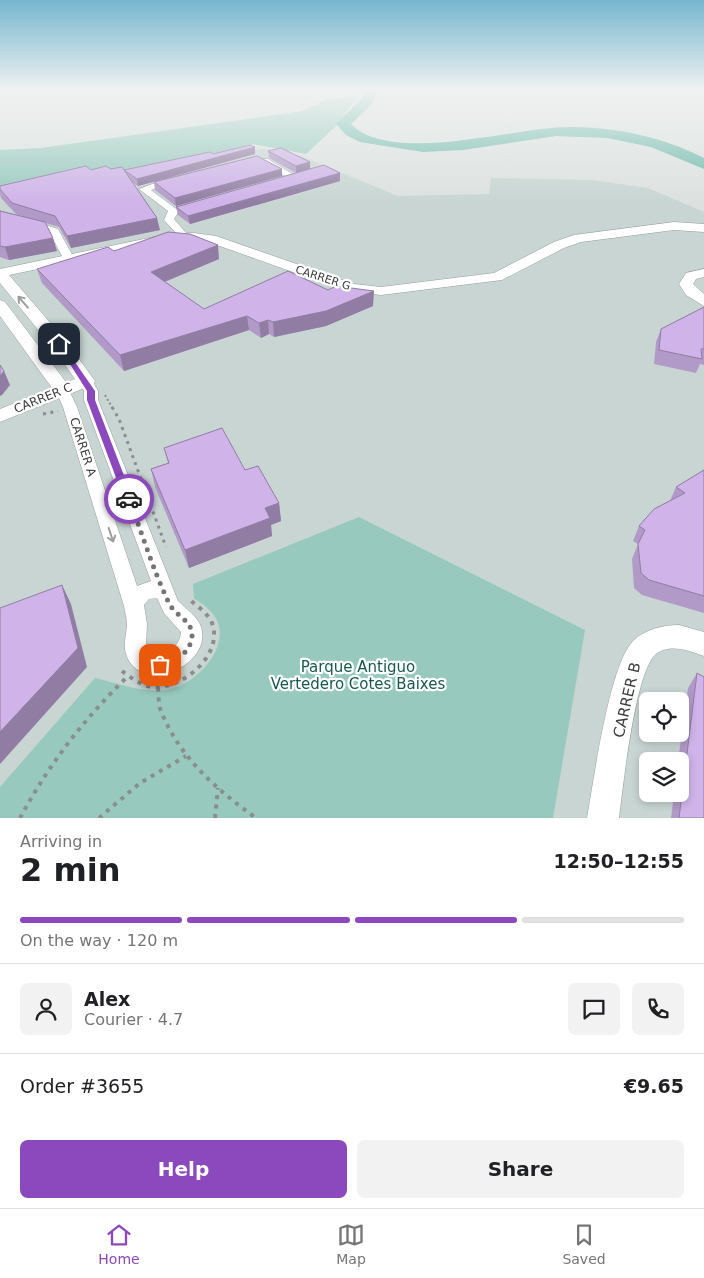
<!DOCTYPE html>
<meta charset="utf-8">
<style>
:root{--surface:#fff;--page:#f2f2f2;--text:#202124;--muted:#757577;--line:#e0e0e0;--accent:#8c49bd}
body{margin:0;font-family:"DejaVu Sans",sans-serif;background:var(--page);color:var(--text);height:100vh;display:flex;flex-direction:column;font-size:19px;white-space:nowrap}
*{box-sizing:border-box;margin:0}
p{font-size:16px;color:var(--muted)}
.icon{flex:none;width:28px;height:28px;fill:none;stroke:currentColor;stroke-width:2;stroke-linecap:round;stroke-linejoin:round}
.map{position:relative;height:818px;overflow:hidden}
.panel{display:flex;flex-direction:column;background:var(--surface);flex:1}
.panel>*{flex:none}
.tools{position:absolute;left:639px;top:692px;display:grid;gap:10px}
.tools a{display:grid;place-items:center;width:50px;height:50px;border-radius:8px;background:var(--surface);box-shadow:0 2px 8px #0003;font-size:25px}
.pin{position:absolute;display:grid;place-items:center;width:42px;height:42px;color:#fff;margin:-21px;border-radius:10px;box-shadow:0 2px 8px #0006}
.courier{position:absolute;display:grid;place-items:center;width:50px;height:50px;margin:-25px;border:4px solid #8c49bd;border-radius:50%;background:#fff;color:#222;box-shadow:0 1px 6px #0007}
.headline em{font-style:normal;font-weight:600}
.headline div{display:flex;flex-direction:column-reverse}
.headline{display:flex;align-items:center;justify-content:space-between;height:85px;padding:0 20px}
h1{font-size:32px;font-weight:600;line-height:38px}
.bar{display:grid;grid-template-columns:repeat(4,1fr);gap:8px 5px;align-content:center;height:60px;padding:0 20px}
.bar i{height:6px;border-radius:4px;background:var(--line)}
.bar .active{background:var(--accent)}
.bar p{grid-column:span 4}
.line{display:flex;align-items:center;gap:12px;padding:0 20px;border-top:1px solid var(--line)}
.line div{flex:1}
.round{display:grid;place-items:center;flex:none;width:52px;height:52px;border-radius:8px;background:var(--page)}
.cta{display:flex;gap:10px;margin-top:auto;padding:10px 20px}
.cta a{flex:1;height:58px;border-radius:8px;background:var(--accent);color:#fff;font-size:20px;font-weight:600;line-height:58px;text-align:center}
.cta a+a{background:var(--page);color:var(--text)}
.tabs{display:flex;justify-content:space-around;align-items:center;height:70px;border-top:1px solid var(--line);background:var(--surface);font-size:14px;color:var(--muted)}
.tabs a{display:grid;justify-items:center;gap:2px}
.tabs .active{color:var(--accent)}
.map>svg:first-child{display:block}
.built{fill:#c8d5d2;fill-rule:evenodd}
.green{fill:#97c9be}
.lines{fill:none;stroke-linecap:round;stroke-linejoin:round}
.river{fill:#6bb9aa;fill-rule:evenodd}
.minor-casing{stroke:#999e9d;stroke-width:1}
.tertiary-casing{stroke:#999e9d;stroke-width:1}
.path-far2{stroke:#8a8e8d;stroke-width:2;stroke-dasharray:2 2.5;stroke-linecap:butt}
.path-far1{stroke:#8a8e8d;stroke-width:3;stroke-dasharray:3 4.5;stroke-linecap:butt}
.path{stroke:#8a8e8d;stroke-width:4;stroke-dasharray:4 5.5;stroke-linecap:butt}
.minor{fill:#fff;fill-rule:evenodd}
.tertiary{fill:#fff;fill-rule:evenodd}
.wall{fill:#b29ac8}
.shaded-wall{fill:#917da3}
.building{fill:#cfb3e9;stroke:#917da3}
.oneway{stroke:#9d9e9e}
.route{fill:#8c49bd}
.done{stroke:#737675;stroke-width:5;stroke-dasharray:0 9}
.labels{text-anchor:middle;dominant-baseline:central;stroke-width:4.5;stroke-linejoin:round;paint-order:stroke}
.far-street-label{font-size:11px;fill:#3b3d3c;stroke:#fff}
.street-label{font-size:12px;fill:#3b3d3c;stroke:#fff}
.near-park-label{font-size:15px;fill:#16584e;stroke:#fff}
.near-street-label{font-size:15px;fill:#3b3d3c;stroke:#fff}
</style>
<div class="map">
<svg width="704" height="818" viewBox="0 0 704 818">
<rect width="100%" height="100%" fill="#dce1e0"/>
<path class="built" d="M267 149 301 156 398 196 489 194 491 178 592 180 648 188 704 212V818H0V187L247 150ZM648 701H680V734H648ZM648 761H680V794H648Z"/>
<g class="green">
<polygon points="358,96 336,126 306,154 253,144 230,151 0,191 0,150 41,148 303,111 325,100"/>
<path d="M359 517 585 630 553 818H0V787L95 678C118 683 147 695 171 689 195 683 225 653 219 626 215 612 205 606 194 598L193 584Z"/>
</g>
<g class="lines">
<path class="river" d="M366 90H378L372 104 351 124C392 166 517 126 571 127 616 127 663 137 704 158V169L651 147 607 138 556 136 463 150 423 152 360 142 346 135 336 124 361 99Z"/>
<g class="minor-casing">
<g id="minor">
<polygon points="262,159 268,159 299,178 292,180 262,163"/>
<polygon points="169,178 177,180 151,190 179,211 174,219 187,234 185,239 177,239 177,234 164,220 168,211 139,189"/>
<polygon points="0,211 58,229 74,258 72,260 64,260 50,233 0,217"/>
<path d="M86 377 91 378 98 391V400L178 601C186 609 198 617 201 627 213 664 146 694 128 659 122 647 126 638 127 625 127 619 125 612 124 606L63 407 55 389 57 386H67L77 407 137 586 151 581 84 400V391L79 381ZM157 598 164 613 181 632C180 648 163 660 148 652L146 647 147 624 144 605 149 599Z"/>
</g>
</g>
<g class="tertiary-casing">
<g id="tertiary">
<polygon points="674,222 704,224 704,232 674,230 581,242 564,248 502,280 381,295 347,291 214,244 194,241 168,242 9,275 65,340 95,381 92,385 0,422 0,409 52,388 0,316 0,300 5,302 66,382 75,379 53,348 0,283 0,269 168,234 194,233 216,236 354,284 381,287 494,273 554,242 574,235"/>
<polygon points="704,269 704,277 696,279 693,284 704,294 704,306 686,295 679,284 686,273"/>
<path d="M679 625 704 632V656C690 651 670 643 656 654 635 671 623 787 619 818H587C594 780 609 666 633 641 645 629 664 625 679 625Z"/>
</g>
</g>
<polyline class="path-far2" points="105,395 113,409"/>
<g class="path-far1">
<polyline points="112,407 119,419 166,547"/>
<polyline points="43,414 58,411"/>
</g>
<g class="path">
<path d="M122 671C131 678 141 685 152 687 182 690 224 655 212 623 208 614 199 607 191 601"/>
<path d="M158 688C159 695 158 705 161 711 179 757 217 790 256 818"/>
<path d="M20 818C49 764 84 719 128 676"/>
<polyline points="99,818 140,783 186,756"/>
<polyline points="215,818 218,788"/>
</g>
<use href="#minor" class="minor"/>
<use href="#tertiary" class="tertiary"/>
</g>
<g class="wall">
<polygon points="268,151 310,162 310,169 296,173 269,158"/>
<polygon points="213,154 255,154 138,186 132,182 160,230 71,248 59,227 45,223 57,251 9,260 0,257 0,211 34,220 16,214 1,198 0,194 0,186 91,170 111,169 124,171 124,170"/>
<polygon points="282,169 282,176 176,206 155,190 154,182"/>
<polygon points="340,181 190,224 178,215 176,207"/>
<polygon points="219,259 165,282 204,309 328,290 373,306 326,326 274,337 269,334 261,338 249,330 124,371 42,283 37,269"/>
<polygon points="704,307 704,365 700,364 696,373 654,364 656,342 661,329"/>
<polygon points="164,448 245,470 279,503 281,521 271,525 272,536 189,568 155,487 151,469 168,463"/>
<polygon points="704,470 704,613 642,595 634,588 632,559 638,544 633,541 639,526 670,501 676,487"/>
<polygon points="697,673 704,818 671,818 674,794 680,794 680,761 678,761 688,688"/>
</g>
<g class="shaded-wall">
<polygon points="255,147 255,154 138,186 137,179"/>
<polygon points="310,162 310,169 296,173 296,166"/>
<polygon points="282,169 282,176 176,206 175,198"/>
<polygon points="340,173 340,181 190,224 188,216"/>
<polygon points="157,218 160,230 71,248 67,236"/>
<polygon points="53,238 57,251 9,260 5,247"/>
<polygon points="218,245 219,259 154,286 151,272"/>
<polygon points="374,291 373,306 326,326 274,337 273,322"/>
<polygon points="247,316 249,330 124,371 120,355"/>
<polygon points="268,320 269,334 261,338 259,323"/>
<polygon points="4,371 10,385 2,395 0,396 0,376"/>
<polygon points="279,503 281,521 271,525 272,536 189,568 185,550 265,508"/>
<polygon points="62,585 71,604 87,667 0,764 0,732"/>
</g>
<g class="building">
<polygon points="250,145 255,147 137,179 124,170 210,152 213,154"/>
<polygon points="281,148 310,162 296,166 268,151"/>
<polygon points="257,156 282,169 175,198 154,182"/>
<polygon points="324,165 340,173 188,216 176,207"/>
<polygon points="86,166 91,170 106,166 111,169 122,167 157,218 67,236 55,216 12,203 0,189 0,186"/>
<polygon points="0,211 45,222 53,238 5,247 0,246"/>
<polygon points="168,232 190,234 218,245 151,272 204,309 288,271 328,290 336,286 374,291 326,311 273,322 268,320 259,323 247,316 120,355 37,269 108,247 114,251"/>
<polygon points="704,307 704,349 701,349 702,359 659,350 661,329"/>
<polygon points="0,365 4,371 0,376"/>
<polygon points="222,428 245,470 258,466 279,503 265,508 270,518 185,550 151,469 169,463 164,448"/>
<polygon points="704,470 704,596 649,580 641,573 638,544 645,530 639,526 654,509 685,493 676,487"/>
<polygon points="62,585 78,648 0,732 0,608"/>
<polygon points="697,673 704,677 704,818 679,818"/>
</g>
<defs><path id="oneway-shaft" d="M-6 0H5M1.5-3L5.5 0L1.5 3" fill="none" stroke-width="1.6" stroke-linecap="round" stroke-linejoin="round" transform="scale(1.25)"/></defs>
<g class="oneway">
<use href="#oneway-shaft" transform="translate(23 302) rotate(-131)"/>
<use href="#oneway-shaft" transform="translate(111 535) rotate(72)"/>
</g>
<linearGradient id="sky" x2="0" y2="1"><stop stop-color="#76b6cf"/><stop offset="0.44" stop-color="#eff2f1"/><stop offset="1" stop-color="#eff2f1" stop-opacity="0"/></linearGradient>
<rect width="704" height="204" fill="url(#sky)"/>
<polygon class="route" points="56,342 61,342 95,391 95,400 133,499 132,501 125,501 124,499 87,400 87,391"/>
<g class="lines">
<path class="done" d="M129 499C142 533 153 570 169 603 175 616 193 620 192 637 190 654 174 662 160 665"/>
</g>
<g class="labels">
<g class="far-street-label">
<text transform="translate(323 278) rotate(18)">CARRER G</text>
</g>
<g class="street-label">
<text transform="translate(43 398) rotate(-22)">CARRER C</text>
<text transform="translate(83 447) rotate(72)">CARRER A</text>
</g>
<g class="near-park-label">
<text x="358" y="667">Parque Antiguo<tspan x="358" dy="17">Vertedero Cotes Baixes</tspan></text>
</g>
<g class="near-street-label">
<text transform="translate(627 700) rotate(-77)">CARRER B</text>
</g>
</g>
</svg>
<div class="tools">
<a><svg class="icon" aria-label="locate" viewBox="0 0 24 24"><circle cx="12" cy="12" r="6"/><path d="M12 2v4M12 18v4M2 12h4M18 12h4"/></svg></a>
<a><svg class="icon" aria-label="layers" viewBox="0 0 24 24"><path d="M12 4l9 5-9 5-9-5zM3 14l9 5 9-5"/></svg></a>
</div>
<div class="pin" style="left:160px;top:665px;background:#ea580c"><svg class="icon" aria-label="bag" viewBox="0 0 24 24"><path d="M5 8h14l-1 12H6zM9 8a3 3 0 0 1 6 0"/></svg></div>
<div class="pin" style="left:59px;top:344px;background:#1f2937"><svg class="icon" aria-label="home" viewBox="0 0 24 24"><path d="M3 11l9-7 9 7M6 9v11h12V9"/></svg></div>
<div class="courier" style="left:129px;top:499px"><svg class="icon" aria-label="car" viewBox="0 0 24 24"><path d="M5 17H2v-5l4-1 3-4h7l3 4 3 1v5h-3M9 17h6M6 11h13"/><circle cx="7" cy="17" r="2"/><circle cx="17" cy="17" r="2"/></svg></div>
</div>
<section class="panel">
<div class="headline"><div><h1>2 min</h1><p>Arriving in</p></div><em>12:50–12:55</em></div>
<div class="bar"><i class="active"></i><i class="active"></i><i class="active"></i><i></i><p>On the way · 120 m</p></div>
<div class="line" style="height:90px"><a class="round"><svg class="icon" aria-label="person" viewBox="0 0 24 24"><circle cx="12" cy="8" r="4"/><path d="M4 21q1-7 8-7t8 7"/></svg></a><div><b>Alex</b><p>Courier · 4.7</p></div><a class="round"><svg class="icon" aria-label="chat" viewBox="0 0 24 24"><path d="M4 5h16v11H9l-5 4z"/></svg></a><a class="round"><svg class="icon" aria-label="phone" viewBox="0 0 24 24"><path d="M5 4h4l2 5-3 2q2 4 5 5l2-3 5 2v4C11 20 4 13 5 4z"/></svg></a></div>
<div class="line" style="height:65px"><div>Order #3655</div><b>€9.65</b></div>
<div class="cta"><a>Help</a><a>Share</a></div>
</section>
<nav class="tabs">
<a class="active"><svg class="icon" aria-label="home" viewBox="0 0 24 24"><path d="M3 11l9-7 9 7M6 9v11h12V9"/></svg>Home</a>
<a><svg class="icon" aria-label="map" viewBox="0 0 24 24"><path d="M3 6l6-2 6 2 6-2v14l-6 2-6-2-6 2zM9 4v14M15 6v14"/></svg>Map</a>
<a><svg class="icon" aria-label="saved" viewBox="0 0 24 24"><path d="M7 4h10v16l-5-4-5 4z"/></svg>Saved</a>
</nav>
